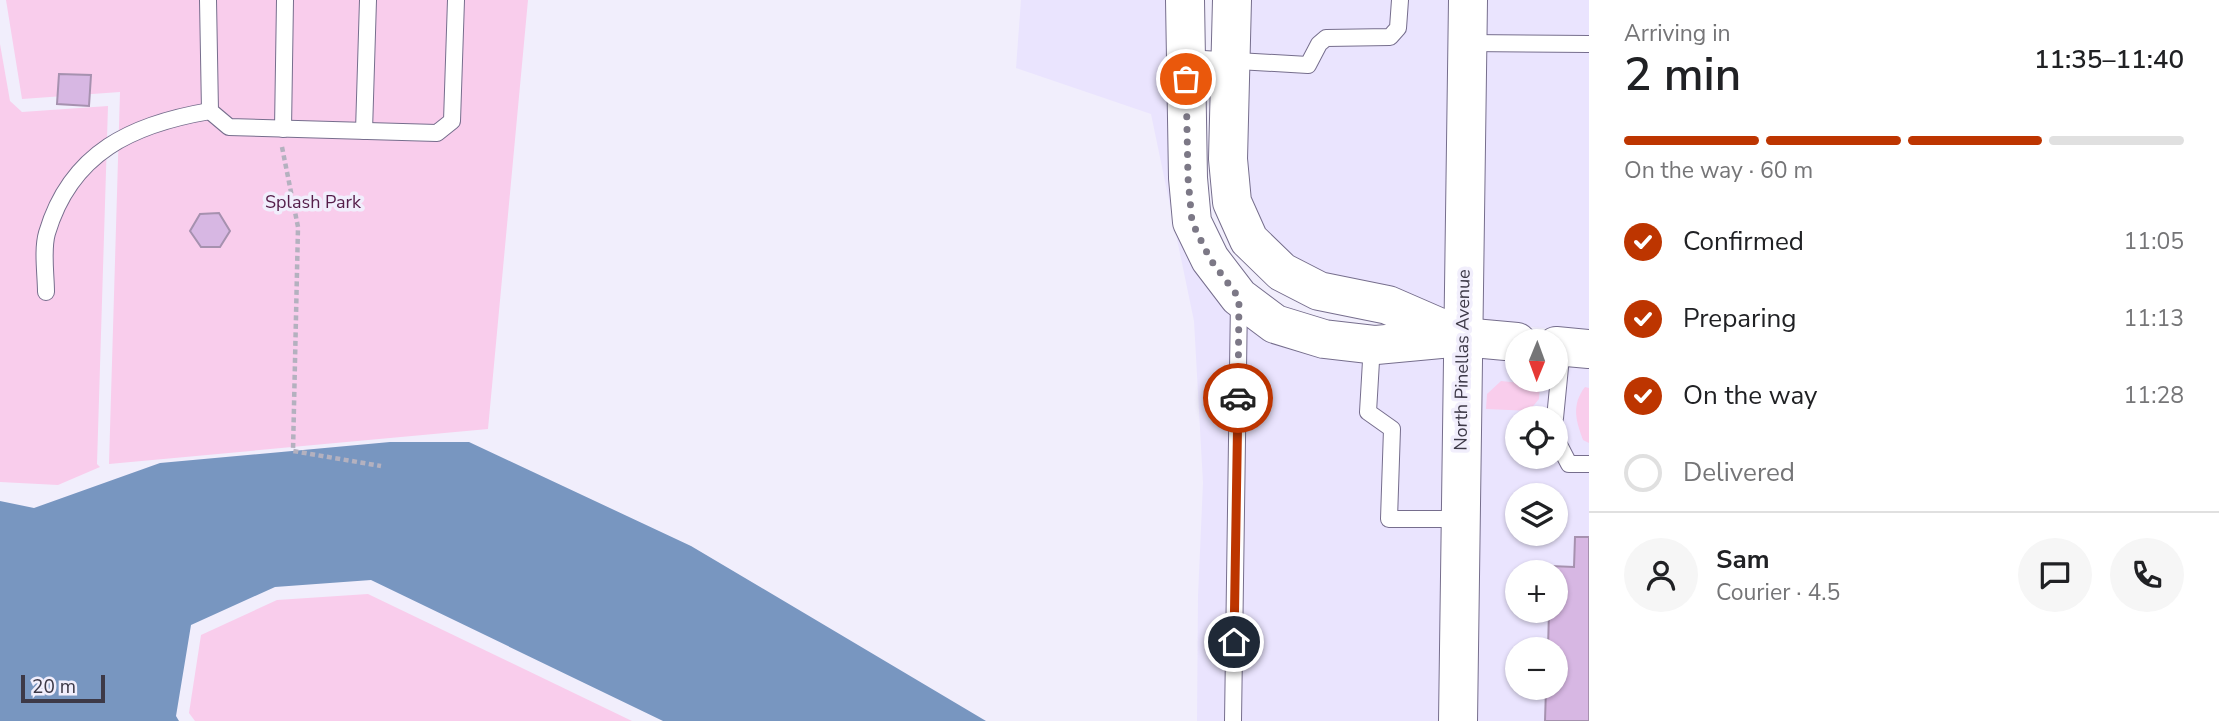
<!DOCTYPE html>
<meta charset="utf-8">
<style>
:root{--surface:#fff;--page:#f6f6f6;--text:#202124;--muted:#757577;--line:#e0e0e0;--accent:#bd3500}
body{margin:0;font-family:"Nunito Sans",sans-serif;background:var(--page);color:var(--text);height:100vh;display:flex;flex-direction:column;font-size:26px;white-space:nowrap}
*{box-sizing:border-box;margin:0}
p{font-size:23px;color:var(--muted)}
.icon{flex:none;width:38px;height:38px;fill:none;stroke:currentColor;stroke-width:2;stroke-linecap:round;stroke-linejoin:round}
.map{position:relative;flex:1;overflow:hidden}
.drawer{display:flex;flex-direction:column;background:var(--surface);width:630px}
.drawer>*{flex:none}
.needle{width:46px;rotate:181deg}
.buttons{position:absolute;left:1505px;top:329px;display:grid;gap:14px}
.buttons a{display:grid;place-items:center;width:63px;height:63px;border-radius:50%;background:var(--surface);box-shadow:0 2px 5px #0004;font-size:35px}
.scale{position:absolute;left:21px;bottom:18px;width:84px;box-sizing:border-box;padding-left:7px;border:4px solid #3d3947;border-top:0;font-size:19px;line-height:24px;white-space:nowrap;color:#3d3947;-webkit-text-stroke:5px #f1eefc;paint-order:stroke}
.pin{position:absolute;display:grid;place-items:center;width:60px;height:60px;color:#fff;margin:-30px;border:4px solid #fff;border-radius:50%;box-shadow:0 2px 7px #0007}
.courier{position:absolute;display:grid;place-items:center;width:70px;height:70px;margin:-35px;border:5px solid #bd3500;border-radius:50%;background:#fff;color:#222;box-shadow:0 2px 9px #0007}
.head em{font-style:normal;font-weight:600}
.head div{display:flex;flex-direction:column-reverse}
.head{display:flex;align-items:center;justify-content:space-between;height:119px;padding:0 35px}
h1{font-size:46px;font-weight:600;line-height:52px}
.bar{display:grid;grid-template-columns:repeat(4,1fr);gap:10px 7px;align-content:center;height:84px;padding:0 35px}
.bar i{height:9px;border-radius:5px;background:var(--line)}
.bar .on{background:var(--accent)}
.bar p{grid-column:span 4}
.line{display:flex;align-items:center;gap:18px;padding:0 35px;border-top:2px solid var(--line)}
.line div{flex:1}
.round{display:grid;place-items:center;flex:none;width:74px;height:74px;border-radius:37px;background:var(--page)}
ol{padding:0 35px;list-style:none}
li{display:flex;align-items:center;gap:21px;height:77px}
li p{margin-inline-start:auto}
li .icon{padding:7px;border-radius:50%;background:var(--accent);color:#fff;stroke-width:4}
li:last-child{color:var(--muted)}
li i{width:38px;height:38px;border:4px solid var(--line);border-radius:50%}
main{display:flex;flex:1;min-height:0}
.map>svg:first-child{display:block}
.built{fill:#eae4fe;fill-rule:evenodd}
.green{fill:#f9cdec}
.water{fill:#7896c0}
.building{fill:#d7b7e3;stroke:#a691af;stroke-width:2}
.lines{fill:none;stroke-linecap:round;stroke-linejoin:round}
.service-casing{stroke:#766e8d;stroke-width:18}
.tertiary-casing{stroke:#766e8d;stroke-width:40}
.secondary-casing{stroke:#766e8d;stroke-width:40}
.path{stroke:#b4b1bf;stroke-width:4.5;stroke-dasharray:5 3.5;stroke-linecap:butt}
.service{stroke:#fff;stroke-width:16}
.tertiary{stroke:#fff;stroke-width:38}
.secondary{stroke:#fff;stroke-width:38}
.done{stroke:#7c7886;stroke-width:7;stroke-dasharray:0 12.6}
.route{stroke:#bd3500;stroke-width:9}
.labels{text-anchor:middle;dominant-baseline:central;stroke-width:7;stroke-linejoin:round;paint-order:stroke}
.park-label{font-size:18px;fill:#551e4a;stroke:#f1eefc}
.street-label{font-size:18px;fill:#3d3947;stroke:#f1eefc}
</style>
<main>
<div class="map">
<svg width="1589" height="721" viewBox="0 0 1589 721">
<rect width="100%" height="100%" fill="#f1eefc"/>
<g class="built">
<polygon points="1021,0 1171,0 1221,299 1448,355 1444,721 1197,721 1198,596 1203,483 1194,321 1151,114 1016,68"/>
<polygon points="1246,0 1453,0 1448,314 1324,276 1290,259 1260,230 1246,198"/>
<polygon points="1482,0 1589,0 1589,332 1477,322"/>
<path d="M1476 355 1517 359V380H1556V362L1589 365V721H1473ZM1517 418H1556V457H1517ZM1517 495H1556V534H1517ZM1517 572H1556V611H1517ZM1517 649H1556V688H1517Z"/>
</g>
<g class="green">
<polygon points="6,0 528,0 488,429 109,464 120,92 22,99"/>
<polygon points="0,44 10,101 22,112 108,106 97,464 100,467 58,485 0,482"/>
<polygon points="1501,381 1540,385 1539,399 1529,411 1486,409 1487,394"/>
<path d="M1585 387 1589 388V443L1583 440C1576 421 1571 405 1585 387Z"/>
<polygon points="368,594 632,721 195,721 189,713 201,635 277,600"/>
</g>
<polygon class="water" points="390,442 469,442 691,546 986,721 663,721 371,580 275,587 191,625 176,716 179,721 0,721 0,501 34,508 160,463"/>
<g class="building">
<polygon points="59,74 91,75 89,106 57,104"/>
<polygon points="219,213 230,231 220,247 201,247 190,231 200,214"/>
<polygon points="1575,537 1589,537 1589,721 1545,721 1546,688 1556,688 1556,649 1548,649 1549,611 1556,611 1556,572 1551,572 1551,566 1574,567"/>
</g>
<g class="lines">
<g class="service-casing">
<g id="service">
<polyline points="208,0 210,111 229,127 437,133 452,121 456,0"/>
<polyline points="1467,43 1589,44"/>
<polyline points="1186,58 1308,65 1319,44 1326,38 1390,37 1398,28 1400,0"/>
<polyline points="283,129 285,0"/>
<polyline points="364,131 368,0"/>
<path d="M46 292C46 275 42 250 47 233 71 152 133 124 210 111"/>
<polyline points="1372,344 1368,412 1392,429 1389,519 1460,519"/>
<polyline points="1555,418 1562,347"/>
<polyline points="1556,439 1569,464 1589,464"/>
<polyline points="1233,721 1239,300"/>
</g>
</g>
<g class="tertiary-casing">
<g id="tertiary">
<polyline points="1185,0 1188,178 1192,222 1210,259 1239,297 1275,324 1324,339 1376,345 1462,337 1517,342"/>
<polyline points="1232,0 1228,159 1232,202 1249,240 1282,272 1319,291 1388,305 1457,335"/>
<polyline points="1556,346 1589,349"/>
</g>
</g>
<g class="secondary-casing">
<polyline id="secondary" points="1458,721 1468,0"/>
</g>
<polyline class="path" points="282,147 298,227 293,451 381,466"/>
<use href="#service" class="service"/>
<use href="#tertiary" class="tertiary"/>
<use href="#secondary" class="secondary"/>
</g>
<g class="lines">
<polyline class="done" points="1186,79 1188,178 1192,222 1210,259 1239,298 1238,398"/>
<polyline class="route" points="1234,642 1238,398"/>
</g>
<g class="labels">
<g class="park-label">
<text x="313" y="202">Splash Park</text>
</g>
<g class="street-label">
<text transform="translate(1462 360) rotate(-89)">North Pinellas Avenue</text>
</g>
</g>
</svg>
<div class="buttons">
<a><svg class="needle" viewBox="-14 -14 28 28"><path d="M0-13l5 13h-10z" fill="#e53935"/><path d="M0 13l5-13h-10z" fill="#757577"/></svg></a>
<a><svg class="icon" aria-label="locate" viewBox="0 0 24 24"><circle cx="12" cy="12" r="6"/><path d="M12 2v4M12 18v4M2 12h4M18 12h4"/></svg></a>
<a><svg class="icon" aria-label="layers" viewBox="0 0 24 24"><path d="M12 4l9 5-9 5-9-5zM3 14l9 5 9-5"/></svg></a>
<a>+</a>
<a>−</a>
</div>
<div class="scale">20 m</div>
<div class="pin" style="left:1186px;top:79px;background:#ea580c"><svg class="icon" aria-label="bag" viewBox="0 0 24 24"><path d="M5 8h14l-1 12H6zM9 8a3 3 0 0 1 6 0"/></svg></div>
<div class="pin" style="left:1234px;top:642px;background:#1f2937"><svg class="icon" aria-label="home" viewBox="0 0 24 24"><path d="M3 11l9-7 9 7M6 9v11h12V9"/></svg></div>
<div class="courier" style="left:1238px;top:398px"><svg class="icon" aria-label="car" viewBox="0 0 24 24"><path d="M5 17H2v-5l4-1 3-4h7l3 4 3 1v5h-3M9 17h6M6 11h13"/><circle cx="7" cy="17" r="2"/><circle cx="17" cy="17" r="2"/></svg></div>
</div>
<section class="drawer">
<div class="head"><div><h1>2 min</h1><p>Arriving in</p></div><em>11:35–11:40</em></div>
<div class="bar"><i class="on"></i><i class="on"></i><i class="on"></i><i></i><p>On the way · 60 m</p></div>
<ol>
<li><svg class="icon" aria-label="check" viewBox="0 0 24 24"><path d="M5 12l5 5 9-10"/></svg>Confirmed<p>11:05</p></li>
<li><svg class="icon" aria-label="check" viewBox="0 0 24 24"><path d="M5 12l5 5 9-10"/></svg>Preparing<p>11:13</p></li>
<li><svg class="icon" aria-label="check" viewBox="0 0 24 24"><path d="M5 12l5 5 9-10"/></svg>On the way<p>11:28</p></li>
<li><i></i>Delivered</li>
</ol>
<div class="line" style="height:126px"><a class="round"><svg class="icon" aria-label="person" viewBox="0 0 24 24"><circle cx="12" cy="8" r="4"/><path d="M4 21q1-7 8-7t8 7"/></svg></a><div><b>Sam</b><p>Courier · 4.5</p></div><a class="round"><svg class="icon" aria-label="chat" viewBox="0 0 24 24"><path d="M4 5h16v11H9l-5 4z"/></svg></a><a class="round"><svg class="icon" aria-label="phone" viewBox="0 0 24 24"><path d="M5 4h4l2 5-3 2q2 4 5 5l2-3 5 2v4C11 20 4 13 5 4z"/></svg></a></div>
</section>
</main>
